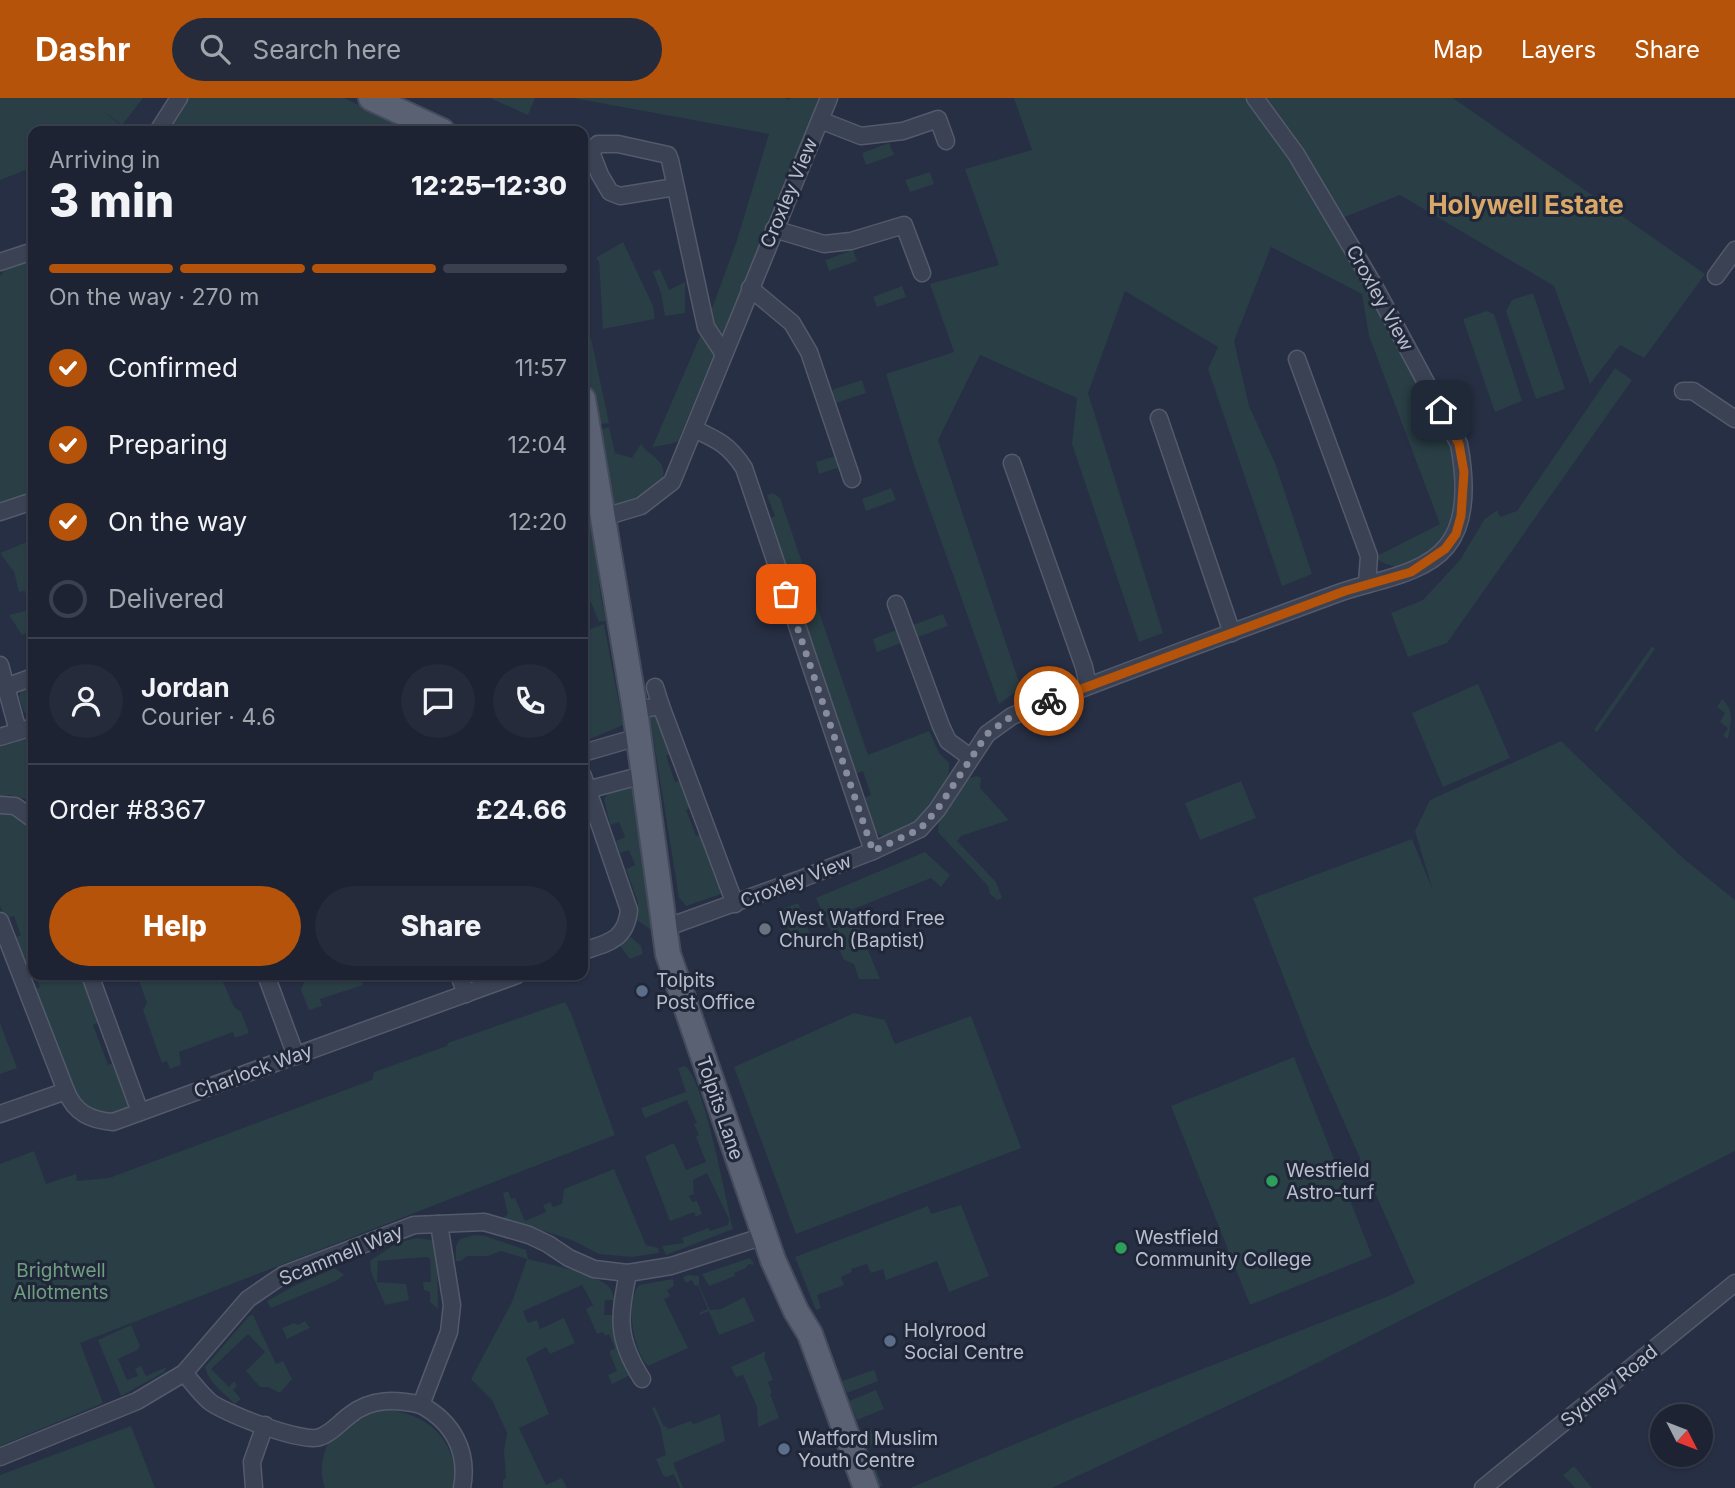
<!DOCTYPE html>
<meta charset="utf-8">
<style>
:root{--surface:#1d2333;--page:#252b3b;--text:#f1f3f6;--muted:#a0a4ac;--line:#3b404e;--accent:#b45309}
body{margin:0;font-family:Inter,sans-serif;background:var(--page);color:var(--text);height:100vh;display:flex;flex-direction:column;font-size:26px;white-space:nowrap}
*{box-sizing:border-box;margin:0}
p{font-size:23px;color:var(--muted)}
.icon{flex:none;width:38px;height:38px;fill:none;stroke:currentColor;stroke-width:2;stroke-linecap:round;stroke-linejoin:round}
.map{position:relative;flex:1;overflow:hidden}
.panel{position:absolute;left:28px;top:28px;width:560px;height:854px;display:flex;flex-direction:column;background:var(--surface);border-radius:14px;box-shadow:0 2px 5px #0004,0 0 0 2px var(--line)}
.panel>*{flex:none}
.needle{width:46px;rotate:132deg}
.buttons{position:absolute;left:1650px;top:1306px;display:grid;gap:14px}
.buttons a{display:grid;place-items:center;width:63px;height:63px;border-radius:50%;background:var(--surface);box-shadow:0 2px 5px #0004,0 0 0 2px var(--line);font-size:35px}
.pin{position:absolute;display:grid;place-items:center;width:60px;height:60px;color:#fff;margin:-30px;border-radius:14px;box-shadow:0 4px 10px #0006}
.courier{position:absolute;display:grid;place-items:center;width:70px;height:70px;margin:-35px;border:5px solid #b45309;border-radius:50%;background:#fff;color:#222;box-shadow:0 2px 9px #0007}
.summary em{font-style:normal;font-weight:800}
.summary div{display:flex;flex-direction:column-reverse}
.summary{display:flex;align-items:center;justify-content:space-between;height:119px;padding:0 21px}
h1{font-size:46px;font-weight:800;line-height:52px}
.bar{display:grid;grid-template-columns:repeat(4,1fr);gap:10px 7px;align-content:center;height:84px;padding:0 21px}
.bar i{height:9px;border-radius:5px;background:var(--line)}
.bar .active{background:var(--accent)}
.bar p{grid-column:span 4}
.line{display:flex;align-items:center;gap:18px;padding:0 21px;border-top:2px solid var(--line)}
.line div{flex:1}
.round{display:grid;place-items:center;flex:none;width:74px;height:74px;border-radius:37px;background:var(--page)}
ol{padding:0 21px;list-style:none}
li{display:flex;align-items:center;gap:21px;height:77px}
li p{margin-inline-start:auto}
li .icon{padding:7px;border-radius:50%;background:var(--accent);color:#fff;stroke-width:4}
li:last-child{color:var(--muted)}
li i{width:38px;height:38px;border:4px solid var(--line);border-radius:50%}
.button{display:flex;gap:14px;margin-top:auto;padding:14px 21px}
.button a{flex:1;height:80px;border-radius:42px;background:var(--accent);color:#fff;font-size:28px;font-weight:800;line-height:80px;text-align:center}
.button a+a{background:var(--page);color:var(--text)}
header{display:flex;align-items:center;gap:42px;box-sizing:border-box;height:98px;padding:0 35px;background:var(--accent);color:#fff}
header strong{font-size:33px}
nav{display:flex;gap:38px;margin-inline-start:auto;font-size:24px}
.search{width:490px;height:63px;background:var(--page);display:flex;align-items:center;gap:18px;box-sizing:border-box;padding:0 24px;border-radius:38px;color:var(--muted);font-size:26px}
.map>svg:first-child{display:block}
.green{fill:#293e45}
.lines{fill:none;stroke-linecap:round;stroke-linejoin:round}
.minor-casing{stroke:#545a6b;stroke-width:19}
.primary-casing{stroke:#454b5d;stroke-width:28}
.minor{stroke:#3b4254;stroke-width:16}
.primary{stroke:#596173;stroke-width:24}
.done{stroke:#868c9d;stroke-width:7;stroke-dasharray:0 12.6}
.route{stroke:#b45309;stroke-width:9}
.worship-dot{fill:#6b7280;stroke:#202739;stroke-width:2.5}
.service-dot{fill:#5c6f8a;stroke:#202739;stroke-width:2.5}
.leisure-dot{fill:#2e9e5b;stroke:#202739;stroke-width:2.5}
.labels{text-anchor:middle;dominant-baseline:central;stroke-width:6;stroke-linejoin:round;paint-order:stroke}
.street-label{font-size:19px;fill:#b9becd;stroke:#202739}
.poi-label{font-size:19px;fill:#b9becd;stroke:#202739;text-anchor:start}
.park-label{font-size:19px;fill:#6f9f80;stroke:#202739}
.district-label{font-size:26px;font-weight:bold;fill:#d9a868;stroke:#202739}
</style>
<header>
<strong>Dashr</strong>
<div class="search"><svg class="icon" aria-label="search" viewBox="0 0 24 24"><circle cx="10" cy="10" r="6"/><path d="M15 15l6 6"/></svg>Search here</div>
<nav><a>Map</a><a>Layers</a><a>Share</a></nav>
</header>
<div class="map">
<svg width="1735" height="1390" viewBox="0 0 1735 1390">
<rect width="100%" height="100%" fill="#272f44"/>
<g class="green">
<polygon points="0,0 143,0 122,27 103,13 124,30 121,33 33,33 33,80 26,72 0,82"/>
<polygon points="188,0 344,0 414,33 165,33"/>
<polygon points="490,0 535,0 528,17"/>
<path d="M573 0H784L789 2 790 0H820L678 343C669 348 660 346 652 350L713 208 736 145 769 36Z"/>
<path d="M1014 0H1453L1705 176 1644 260 1620 247 1590 286 1554 188 1400 97 1342 120 1395 212 1386 231C1420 284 1481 367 1449 432 1446 436 1444 443 1441 446 1436 451 1429 454 1423 458 1406 470 1392 473 1375 459L1440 426 1369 238 1362 196 1271 149 1234 243 1249 308 1275 365 1312 476 1282 488 1208 271 1218 249 1125 193 1088 295 1163 535 1139 544 1072 346 1077 300 980 257 938 342 1021 590 999 606 914 367 886 276 954 254 930 186 999 167 965 71 1032 52Z"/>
<polygon points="889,45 894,57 866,67 862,55"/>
<polygon points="930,74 934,86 910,94 905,82"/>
<polygon points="623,144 653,208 655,221 603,231 599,163 596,160"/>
<polygon points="853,152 857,163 829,173 825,162"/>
<polygon points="33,155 33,395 0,408 0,178 11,165"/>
<polygon points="660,171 669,192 685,184 685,215 665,218 661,195 653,174"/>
<polygon points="902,188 906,199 877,209 873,199"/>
<polygon points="1533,195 1565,291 1536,301 1506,213 1512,202"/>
<polygon points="1487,213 1494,216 1522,303 1495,314 1463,221"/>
<polygon points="591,240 609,325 593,327 583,263 583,241"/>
<polygon points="1615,270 1632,282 1447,545 1408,559 1391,515 1423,502 1460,462 1484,422 1497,412 1500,419 1517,413"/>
<polygon points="862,282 866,295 836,305 832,292"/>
<path d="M609 329 615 355 632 360 641 346C646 354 656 358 661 366 674 388 633 403 619 409L611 405 593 334Z"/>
<polygon points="839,357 843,368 819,376 816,364"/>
<polygon points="891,390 896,402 866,413 862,401"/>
<path d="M773 395 780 400 868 657 929 633 939 655 949 665C954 690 896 760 874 732 868 725 865 710 861 701L871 697 863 673 853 677 789 488 797 484 791 468 782 470 765 423 775 418 767 397Z"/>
<polygon points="590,413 601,500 606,523 599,524 591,504 583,507 583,415"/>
<polygon points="27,444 33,445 33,533 22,537 9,517 29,512 25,493 19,494 14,474 0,455"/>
<polygon points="943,516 948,528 918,539 913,527"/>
<polygon points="604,526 623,627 583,644 583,534"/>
<polygon points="899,531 904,544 877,554 873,541"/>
<polygon points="1652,548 1655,551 1597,634 1594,632"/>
<polygon points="33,583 33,619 24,614 19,599 23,589"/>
<polygon points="1478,586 1510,660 1443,689 1412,615"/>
<path d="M1722 601C1735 613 1731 625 1728 641L1723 638 1728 630 1720 624 1725 615 1717 609Z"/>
<polygon points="651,618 658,618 675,654 666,658 675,684 685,681 695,708 686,712 696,738 705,735 724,786 721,796 686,808 679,799 650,620"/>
<polygon points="33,639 33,703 10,697 0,699 0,649"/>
<polygon points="1561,643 1684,761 1735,802 1735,1053 1285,1281 1052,1390 910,1390 1075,1321 1391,1197 1415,1185 1310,947 1253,800 1412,741 1433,793 1415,733 1430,702"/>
<polygon points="977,678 981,680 980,690 1009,722 961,738 957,743 996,784 1002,800 997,802 990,796 988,788 938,734 939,724 963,686 967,681"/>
<polygon points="1241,683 1256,720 1200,742 1185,705"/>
<polygon points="626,688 631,690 637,697 657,836 637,822 638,804 626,771 635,767 629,752 620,755 616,743 625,739 619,724 610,727 604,701 610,693"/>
<polygon points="0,710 31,724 33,748 28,751 33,763 33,870 24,872 12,841 21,837 14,818 5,821 0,808"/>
<polygon points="925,754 950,777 941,789 931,780 851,812 880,881 859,881 854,866 844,862 816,800"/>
<polygon points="798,805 811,838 794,846 780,812"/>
<polygon points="631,839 641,848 643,856 630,861 620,848"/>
<path d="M36 877H87L103 922 93 927 108 967 119 963 130 1007C110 1023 99 1017 77 1010L31 893 40 889Z"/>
<polygon points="137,877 220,877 234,909 241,914 249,935 235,940 233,934 179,954 181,967 170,971 167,963 162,965 143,912 147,905"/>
<polygon points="307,877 365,877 360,879 363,887 320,901 322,908 309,912 301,892"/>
<polygon points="565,904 571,915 615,1037 80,1245 103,1305 0,1348 0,1066 34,1053 46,1086 76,1076 77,1083 109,1080 372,982 374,974 447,948 448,945"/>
<polygon points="854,915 885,922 895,946 971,918 1021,1050 796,1136 734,969"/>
<polygon points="0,925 17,970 0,976"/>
<polygon points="1294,959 1372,1158 1250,1207 1171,1008"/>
<path d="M685 968C704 981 726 1103 733 1131L666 1157 662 1148 684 1145 682 1140 708 1130 710 1133 728 1127 729 1121 707 1075 693 1082 694 1096 689 1098 692 1104 697 1103 702 1116 696 1119 694 1114 670 1123 645 1058 674 1045 686 1072 706 1064 696 1039 699 1037 694 1026 697 1025 687 1002 645 1020 641 1010 686 994 678 970Z"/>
<polygon points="614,1071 646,1147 658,1150 659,1155 632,1159 599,1156 572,1142 503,1120 508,1116 503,1095 508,1093 511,1101 515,1100 525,1123 546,1114 543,1107 550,1104 553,1109 562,1106 564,1091"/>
<polygon points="961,1107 989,1178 949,1194 937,1163 886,1182 883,1171 871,1175 867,1166 851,1171 852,1174 841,1179 844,1187 817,1197 821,1210 816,1212 795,1159 928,1108 931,1116"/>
<path d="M474 1137 485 1138 526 1152 528 1161C551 1167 588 1173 607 1187 612 1191 613 1196 614 1202H605L604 1217H613L624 1263 630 1277 612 1286 608 1277 617 1273 610 1256V1253L615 1250 609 1236 605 1238 603 1234 597 1236 586 1211 593 1207 582 1187 523 1213 528 1225 537 1222 540 1231 564 1220 575 1245 550 1256 546 1249 526 1260 549 1316 519 1330 546 1387 562 1380 567 1390H503V1382L506 1380 504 1353 507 1335 492 1302 471 1281 512 1204 527 1161 501 1153 488 1158H467L461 1163H456V1148L460 1141Z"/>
<polygon points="416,1140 432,1142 437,1150 438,1211 430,1204 430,1194 424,1192 423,1184 431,1184 430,1160 426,1159 378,1163 377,1184 406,1186 409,1202 385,1207 371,1174 370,1163 397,1145"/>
<polygon points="750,1160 755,1167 749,1166 744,1171 734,1175 735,1178 709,1188 702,1176"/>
<polygon points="335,1170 344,1177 336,1183 271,1210 267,1203 294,1188"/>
<polygon points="688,1177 699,1178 699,1187 710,1212 721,1211 744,1199 755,1223 719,1237 709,1213 700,1217 699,1215 708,1211 698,1187 695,1188 692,1182 686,1185 683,1179"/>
<path d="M673 1181 674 1188 667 1192 670 1198 664 1201 688 1250 648 1268C633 1252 625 1205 639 1187Z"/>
<path d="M253 1217 276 1266 283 1263 292 1281 280 1295 268 1289H260L246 1273 265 1254 248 1236 211 1271 229 1289 234 1283 237 1288 233 1292 241 1301 235 1306C224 1295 208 1284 205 1269L249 1218Z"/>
<polygon points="305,1223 310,1230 287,1241 282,1230 294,1225 298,1227"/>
<polygon points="131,1227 140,1248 137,1252 118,1261 127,1282 138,1278 135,1271 141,1268 146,1278 167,1269 164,1274 121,1298 98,1242"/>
<polygon points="766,1253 764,1259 773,1282 768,1284 772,1295 770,1296 779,1320 758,1329 757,1309 743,1277 736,1279 731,1269"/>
<polygon points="874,1272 878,1283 847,1295 842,1283"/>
<polygon points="876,1292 884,1311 857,1322 849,1303"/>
<polygon points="655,1309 663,1327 669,1331 690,1323 694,1326 720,1316 725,1343 673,1365 683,1390 680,1390 674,1376 666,1379 663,1377 656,1361 666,1357 660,1328 652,1310"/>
<path d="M379 1310C430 1316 454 1338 458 1390H325C316 1367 327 1334 348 1323 358 1317 369 1314 379 1310Z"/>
<polygon points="131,1328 155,1390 0,1390 0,1377"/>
<polygon points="870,1331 876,1343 867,1350 883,1388 878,1390 855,1337"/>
<polygon points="1574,1368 1592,1390 1575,1390 1563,1377"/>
</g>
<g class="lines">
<g class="minor-casing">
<g id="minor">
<polyline points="820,22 861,38 903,33 938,21 946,43"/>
<polyline points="158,33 179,0"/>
<polyline points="675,89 620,98 610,94 600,77 591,54 598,46 618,46 668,57 670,62 706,229 724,256"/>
<polyline points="774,131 824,146 851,143 904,127 922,175"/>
<polyline points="0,164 33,153"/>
<polyline points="1716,178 1735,152"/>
<polyline points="750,190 792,225 809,254 852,381"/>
<polyline points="1297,261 1369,458 1367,486"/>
<polyline points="1683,293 1693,293 1735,321"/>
<polyline points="1159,320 1232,535"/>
<path d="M694 331C718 342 729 347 744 370L873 753"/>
<polyline points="1012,365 1084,569 1088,587"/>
<polyline points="0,414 33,403"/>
<polyline points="601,420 641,408 672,384 829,0"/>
<polyline points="896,506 941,628 948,643 970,659"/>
<polyline points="0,567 18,633"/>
<polyline points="6,589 33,579"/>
<polyline points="655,589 661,608"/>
<polyline points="635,612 661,608 735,806"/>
<polyline points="0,639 33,629"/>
<polyline points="583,655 638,639"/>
<path d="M583 678 629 812C626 842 608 845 583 853"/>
<polyline points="587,692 643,677"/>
<polyline points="0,707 15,708 33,721"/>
<polyline points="0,823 66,993"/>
<path d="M665 830 798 782 873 753 920 731 937 712 987 636 1012 618C1119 575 1228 536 1336 496 1370 483 1423 478 1447 448 1469 421 1465 378 1459 346L1372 184 1296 56 1255 0"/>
<polyline points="90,877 140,1014"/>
<polyline points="266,877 296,958"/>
<polyline points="459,877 466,896"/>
<path d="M0 1016 66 993C75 1015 90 1022 113 1024L517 877"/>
<path d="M628 1175C619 1220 616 1240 642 1281"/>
<path d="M184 1275C192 1284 200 1295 209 1303 223 1315 304 1346 320 1339 332 1335 339 1325 350 1317 371 1300 396 1301 421 1307L449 1234 452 1207 439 1126"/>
<path d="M421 1307C453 1324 469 1354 462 1390"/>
<polyline points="0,1359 137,1303 184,1275 248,1201 283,1177 414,1127 484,1124 529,1137 548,1146 569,1160 594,1171 628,1175 671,1168 764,1138"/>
<polyline points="254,1390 252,1364 265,1327"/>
<polyline points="1483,1390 1735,1185"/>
</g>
</g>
<g class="primary-casing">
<g id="primary">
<polyline points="371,0 442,33"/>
<polyline points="583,301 635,612 668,856 773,1162 796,1213 810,1236 866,1390"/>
</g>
</g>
<use href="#minor" class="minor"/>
<use href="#primary" class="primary"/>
</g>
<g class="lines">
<polyline class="done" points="786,496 873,753 920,731 937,712 987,636 1012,618 1049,603"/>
<polyline class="route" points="1049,603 1345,493 1411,474 1445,451 1456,436 1461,418 1464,374 1459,346 1441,312"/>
</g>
<circle class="worship-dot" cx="765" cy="831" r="7"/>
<g class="service-dot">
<circle cx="642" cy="893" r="7"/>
<circle cx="890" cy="1243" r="7"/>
<circle cx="784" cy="1351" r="7"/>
</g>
<g class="leisure-dot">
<circle cx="1272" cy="1083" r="7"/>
<circle cx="1121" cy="1150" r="7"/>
</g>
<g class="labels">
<g class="street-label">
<text transform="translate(789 95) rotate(-67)">Croxley View</text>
<text transform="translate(1380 200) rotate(61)">Croxley View</text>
<text transform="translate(796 783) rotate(-21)">Croxley View</text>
<text transform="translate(253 973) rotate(-20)">Charlock Way</text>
<text transform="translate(720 1010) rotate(71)">Tolpits Lane</text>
<text transform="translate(341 1157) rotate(-22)">Scammell Way</text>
<text transform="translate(1609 1288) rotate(-39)">Sydney Road</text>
</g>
<g class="poi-label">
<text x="779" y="820">West Watford Free<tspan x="779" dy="22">Church (Baptist)</tspan></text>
<text x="656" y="882">Tolpits<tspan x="656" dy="22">Post Office</tspan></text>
<text x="1286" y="1072">Westfield<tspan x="1286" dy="22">Astro-turf</tspan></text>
<text x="1135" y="1139">Westfield<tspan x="1135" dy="22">Community College</tspan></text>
<text x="904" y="1232">Holyrood<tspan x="904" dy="22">Social Centre</tspan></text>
<text x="798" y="1340">Watford Muslim<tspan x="798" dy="22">Youth Centre</tspan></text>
</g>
<g class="park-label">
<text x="61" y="1172">Brightwell<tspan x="61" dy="22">Allotments</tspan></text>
</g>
<g class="district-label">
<text x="1526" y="106">Holywell Estate</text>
</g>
</g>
</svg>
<div class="buttons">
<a><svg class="needle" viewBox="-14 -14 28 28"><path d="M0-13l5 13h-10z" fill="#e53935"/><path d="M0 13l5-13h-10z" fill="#a0a4ac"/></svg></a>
</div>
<div class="pin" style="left:786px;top:496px;background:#ea580c"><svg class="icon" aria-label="bag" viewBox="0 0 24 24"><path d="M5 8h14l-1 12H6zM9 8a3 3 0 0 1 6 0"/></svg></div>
<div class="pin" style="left:1441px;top:312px;background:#1f2937"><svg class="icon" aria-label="home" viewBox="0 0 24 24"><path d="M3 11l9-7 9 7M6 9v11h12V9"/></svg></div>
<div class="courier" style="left:1049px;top:603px"><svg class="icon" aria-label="bike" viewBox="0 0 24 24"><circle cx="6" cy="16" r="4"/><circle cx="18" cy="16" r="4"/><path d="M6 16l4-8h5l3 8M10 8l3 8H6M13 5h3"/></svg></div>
<section class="panel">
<div class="summary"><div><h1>3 min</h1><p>Arriving in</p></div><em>12:25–12:30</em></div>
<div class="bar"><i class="active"></i><i class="active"></i><i class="active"></i><i></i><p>On the way · 270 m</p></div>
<ol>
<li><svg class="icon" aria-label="check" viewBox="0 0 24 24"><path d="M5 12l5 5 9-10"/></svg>Confirmed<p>11:57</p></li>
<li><svg class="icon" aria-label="check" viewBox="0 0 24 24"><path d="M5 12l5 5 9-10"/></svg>Preparing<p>12:04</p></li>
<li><svg class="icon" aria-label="check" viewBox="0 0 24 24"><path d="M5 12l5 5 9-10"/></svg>On the way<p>12:20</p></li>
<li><i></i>Delivered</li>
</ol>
<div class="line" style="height:126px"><a class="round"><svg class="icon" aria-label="person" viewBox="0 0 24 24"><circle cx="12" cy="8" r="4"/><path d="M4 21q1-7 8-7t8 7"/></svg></a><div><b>Jordan</b><p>Courier · 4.6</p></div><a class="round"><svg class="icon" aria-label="chat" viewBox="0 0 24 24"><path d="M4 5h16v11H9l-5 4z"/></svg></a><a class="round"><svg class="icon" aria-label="phone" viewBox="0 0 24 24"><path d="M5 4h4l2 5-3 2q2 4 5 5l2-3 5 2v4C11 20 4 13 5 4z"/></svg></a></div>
<div class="line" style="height:91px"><div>Order #8367</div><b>£24.66</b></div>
<div class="button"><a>Help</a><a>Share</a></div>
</section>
</div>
